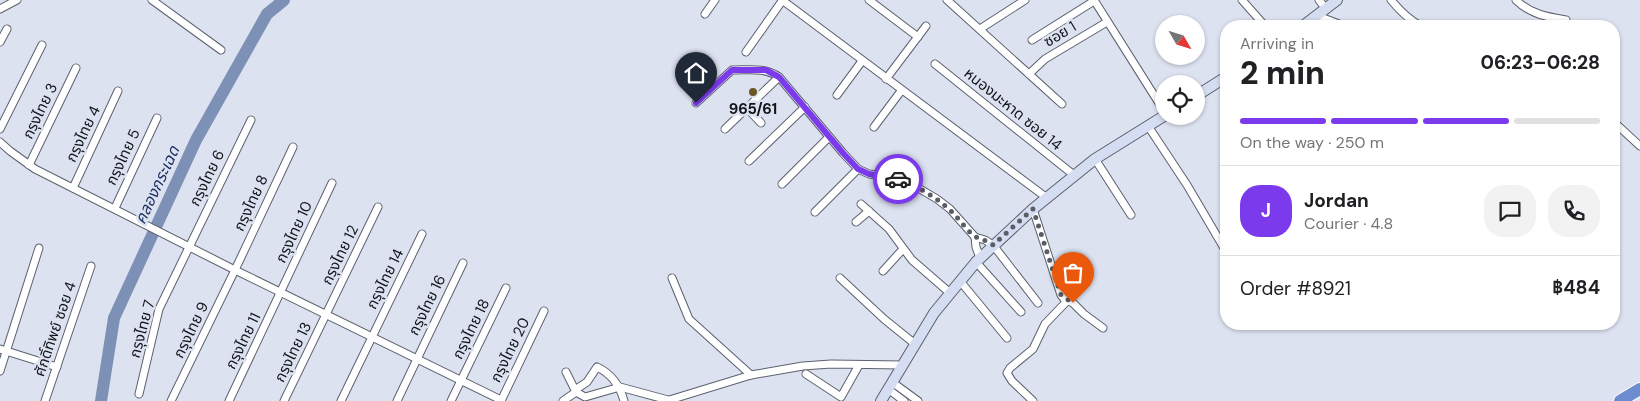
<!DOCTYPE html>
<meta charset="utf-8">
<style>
:root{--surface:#fff;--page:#f2f2f2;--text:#202124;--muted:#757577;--line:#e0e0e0;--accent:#7c3aed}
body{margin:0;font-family:"DM Sans","Noto Sans Thai",sans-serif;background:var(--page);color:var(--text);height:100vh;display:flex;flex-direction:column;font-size:19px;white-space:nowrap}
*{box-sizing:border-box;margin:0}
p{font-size:16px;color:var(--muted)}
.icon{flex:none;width:28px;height:28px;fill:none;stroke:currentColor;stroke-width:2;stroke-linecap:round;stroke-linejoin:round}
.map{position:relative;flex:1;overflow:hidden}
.side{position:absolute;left:1220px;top:20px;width:400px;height:310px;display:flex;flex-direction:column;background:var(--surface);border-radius:20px;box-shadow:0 1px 4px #0004}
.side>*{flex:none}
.needle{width:32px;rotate:129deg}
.fabs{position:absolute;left:1155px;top:15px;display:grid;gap:10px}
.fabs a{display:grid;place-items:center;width:50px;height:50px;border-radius:50%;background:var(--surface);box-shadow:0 1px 4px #0004;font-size:25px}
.pin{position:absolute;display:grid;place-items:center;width:42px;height:42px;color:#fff;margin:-51px -21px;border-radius:50% 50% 50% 0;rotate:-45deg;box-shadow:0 0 5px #0007}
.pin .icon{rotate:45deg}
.courier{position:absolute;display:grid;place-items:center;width:50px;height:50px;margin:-25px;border:4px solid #7c3aed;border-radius:50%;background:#fff;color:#222;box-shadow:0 1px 6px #0007}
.headline em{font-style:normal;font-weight:800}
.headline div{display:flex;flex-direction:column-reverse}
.headline{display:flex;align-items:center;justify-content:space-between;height:85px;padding:0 20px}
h1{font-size:32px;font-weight:800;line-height:38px}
.bar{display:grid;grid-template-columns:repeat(4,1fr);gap:8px 5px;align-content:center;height:60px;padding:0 20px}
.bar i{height:6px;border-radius:4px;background:var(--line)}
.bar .current{background:var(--accent)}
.bar p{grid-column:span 4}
.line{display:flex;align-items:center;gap:12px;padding:0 20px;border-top:1px solid var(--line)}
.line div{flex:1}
.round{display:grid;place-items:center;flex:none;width:52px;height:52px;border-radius:20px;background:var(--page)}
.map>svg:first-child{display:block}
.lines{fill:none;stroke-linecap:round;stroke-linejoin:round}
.river{stroke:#7d90b6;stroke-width:12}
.street-casing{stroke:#5b616d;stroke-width:9}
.secondary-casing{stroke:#5b616d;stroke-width:12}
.highway-casing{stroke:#fff;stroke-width:14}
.street{stroke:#fff;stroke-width:7}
.secondary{stroke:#d4ddf1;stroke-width:10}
.highway{stroke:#6e8dd0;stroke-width:12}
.done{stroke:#595d65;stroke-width:5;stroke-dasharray:0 9}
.route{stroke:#7c3aed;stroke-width:6}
.poi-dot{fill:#6c5625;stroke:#dce2f0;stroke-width:2}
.labels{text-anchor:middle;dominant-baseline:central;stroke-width:5;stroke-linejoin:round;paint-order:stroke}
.street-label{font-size:15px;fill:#13151a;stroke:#dce2f0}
.poi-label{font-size:15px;font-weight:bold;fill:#13151a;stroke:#dce2f0}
.water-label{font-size:16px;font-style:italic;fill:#1b2f60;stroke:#dce2f0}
</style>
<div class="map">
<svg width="1640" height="401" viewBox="0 0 1640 401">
<rect width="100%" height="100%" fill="#dce2f0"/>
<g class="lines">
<polyline class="river" points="101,401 114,318 196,140 267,14 284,0"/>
<g class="street-casing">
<g id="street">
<polyline points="152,0 221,50"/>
<polyline points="782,0 1047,198"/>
<polyline points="869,0 918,37"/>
<polyline points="947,0 1062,104"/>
<polyline points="1094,0 1164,111"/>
<polyline points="1242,0 1265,26"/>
<polyline points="1319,0 1326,9"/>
<path d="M1391 0C1400 11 1409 20 1421 26"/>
<path d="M1516 0C1530 14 1547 17 1566 20"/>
<polyline points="0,9 17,0"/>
<polyline points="705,14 715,0"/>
<polyline points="1318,16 1344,26"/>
<polyline points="980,29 1025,0"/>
<polyline points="1032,40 1094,1"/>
<polyline points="0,42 7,29"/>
<polyline points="746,52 782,1"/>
<polyline points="935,64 1075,176"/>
<polyline points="1029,74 1045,59 1107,22"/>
<polyline points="886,79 926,26"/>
<polyline points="837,95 862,61"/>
<path d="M696 103 732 70C749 70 765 67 779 77L843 153 858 169 869 174 893 177 915 186 937 199 950 209 975 237 985 240 993 245 1038 303"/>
<polyline points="747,108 761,123"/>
<polyline points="1614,122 1640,146"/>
<polyline points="1148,126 1187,185 1224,248"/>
<polyline points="874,127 901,91"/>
<polyline points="0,129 42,45"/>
<polyline points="725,129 779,77"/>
<polyline points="0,142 10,151 35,169 235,270 501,400"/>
<polyline points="1095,159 1131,215"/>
<polyline points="749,161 805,107"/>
<polyline points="29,165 76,68"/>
<polyline points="782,184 829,137"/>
<polyline points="73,188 118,91"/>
<polyline points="861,204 889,229 912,260 950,293"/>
<polyline points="115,208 157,118"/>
<polyline points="1033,209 1061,295 1064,299 1073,303 1084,314 1103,328"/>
<polyline points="815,212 858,169"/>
<polyline points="856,222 869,211"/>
<polyline points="975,237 976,247 980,258"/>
<polyline points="976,262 1021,312"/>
<polyline points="883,271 903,249"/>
<polyline points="672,278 689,319 751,375"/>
<polyline points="840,278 884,319 915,344"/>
<polyline points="960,281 1007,338"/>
<polyline points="0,349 57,367"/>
<polyline points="0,371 39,248"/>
<path d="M566 372 576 392 578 388 587 382 597 367C612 374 620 386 624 401"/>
<polyline points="806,374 841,397 859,365"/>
<polyline points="892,382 918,401"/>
<polyline points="888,389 904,401"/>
<polyline points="139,394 159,309 251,120"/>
<polyline points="45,401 91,266"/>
<polyline points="171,401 235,270 293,147"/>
<polyline points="229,401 332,183"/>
<polyline points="284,401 378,207"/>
<polyline points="341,401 422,234"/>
<polyline points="397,401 463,263"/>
<polyline points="451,401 506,288"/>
<polyline points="501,401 544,311"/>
<polyline points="563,401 576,392 585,397 620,387 668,400"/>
<polyline points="666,401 751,375 803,366 831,364 902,365"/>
<polyline points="1033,401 1012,381 1007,373 1010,368 1033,349 1045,324 1068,300"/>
</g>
</g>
<g class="secondary-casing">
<g id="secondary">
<polyline points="1303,26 1337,0"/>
<polyline points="1196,96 1226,77"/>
<polyline points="881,401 934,313 976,262 1033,209 1095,159 1164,116"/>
</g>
</g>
<g class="highway-casing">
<polyline id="highway" points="1620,401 1640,389"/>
</g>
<use href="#street" class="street"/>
<use href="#secondary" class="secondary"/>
<use href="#highway" class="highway"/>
</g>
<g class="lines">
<path class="done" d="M898 179C919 187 938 198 954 214 960 220 969 233 976 237 982 240 988 241 993 245L1033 209 1061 295 1073 303"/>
<polyline class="route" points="696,103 732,70 766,70 779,77 843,153 858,169 869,174 898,179"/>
</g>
<circle class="poi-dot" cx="753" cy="92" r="5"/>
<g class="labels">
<g class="street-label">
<text transform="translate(1060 34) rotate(-31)">ซอย 1</text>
<text transform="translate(1013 109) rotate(39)">หนองมะหาด ซอย 14</text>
<text transform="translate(40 111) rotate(-64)">กรุงไทย 3</text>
<text transform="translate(83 134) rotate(-65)">กรุงไทย 4</text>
<text transform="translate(123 157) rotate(-65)">กรุงไทย 5</text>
<text transform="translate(207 178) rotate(-64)">กรุงไทย 6</text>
<text transform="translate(251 203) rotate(-65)">กรุงไทย 8</text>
<text transform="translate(294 232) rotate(-65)">กรุงไทย 10</text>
<text transform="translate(340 255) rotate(-64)">กรุงไทย 12</text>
<text transform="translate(385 279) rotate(-64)">กรุงไทย 14</text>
<text transform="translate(427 305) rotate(-64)">กรุงไทย 16</text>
<text transform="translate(55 329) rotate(-71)">ศักดิ์ทิพย์ ซอย 4</text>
<text transform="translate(142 329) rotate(-75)">กรุงไทย 7</text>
<text transform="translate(471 329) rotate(-64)">กรุงไทย 18</text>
<text transform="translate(191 330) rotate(-64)">กรุงไทย 9</text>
<text transform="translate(243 341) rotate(-64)">กรุงไทย 11</text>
<text transform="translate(510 350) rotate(-64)">กรุงไทย 20</text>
<text transform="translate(293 352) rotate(-64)">กรุงไทย 13</text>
</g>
<g class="poi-label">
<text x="753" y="109">965/61</text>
</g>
<g class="water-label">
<text transform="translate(157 185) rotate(-65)">คลองกระเฉด</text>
</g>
</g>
</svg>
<div class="fabs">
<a><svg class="needle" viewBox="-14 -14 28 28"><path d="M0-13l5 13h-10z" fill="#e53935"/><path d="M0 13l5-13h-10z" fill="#757577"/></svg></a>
<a><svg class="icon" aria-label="locate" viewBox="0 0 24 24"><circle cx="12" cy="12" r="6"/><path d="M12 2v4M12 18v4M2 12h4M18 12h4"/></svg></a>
</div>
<div class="pin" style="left:1073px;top:303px;background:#ea580c"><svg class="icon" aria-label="bag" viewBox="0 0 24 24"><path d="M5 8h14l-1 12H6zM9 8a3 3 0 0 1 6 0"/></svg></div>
<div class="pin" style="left:696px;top:103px;background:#1f2937"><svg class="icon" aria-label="home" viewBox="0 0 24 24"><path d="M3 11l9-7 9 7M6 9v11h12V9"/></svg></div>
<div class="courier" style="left:898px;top:179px"><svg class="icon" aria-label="car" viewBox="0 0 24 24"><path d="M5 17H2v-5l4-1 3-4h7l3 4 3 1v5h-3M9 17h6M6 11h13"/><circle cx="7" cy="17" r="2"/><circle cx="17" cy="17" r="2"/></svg></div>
<section class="side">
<div class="headline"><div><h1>2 min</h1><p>Arriving in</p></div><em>06:23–06:28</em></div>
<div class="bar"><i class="current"></i><i class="current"></i><i class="current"></i><i></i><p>On the way · 250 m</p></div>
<div class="line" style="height:90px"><b class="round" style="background:var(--accent);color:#fff">J</b><div><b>Jordan</b><p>Courier · 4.8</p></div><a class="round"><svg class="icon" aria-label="chat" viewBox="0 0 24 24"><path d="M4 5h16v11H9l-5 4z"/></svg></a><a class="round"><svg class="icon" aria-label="phone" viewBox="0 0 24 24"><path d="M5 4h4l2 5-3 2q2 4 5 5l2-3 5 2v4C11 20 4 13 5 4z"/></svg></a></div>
<div class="line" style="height:65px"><div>Order #8921</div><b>฿484</b></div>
</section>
</div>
